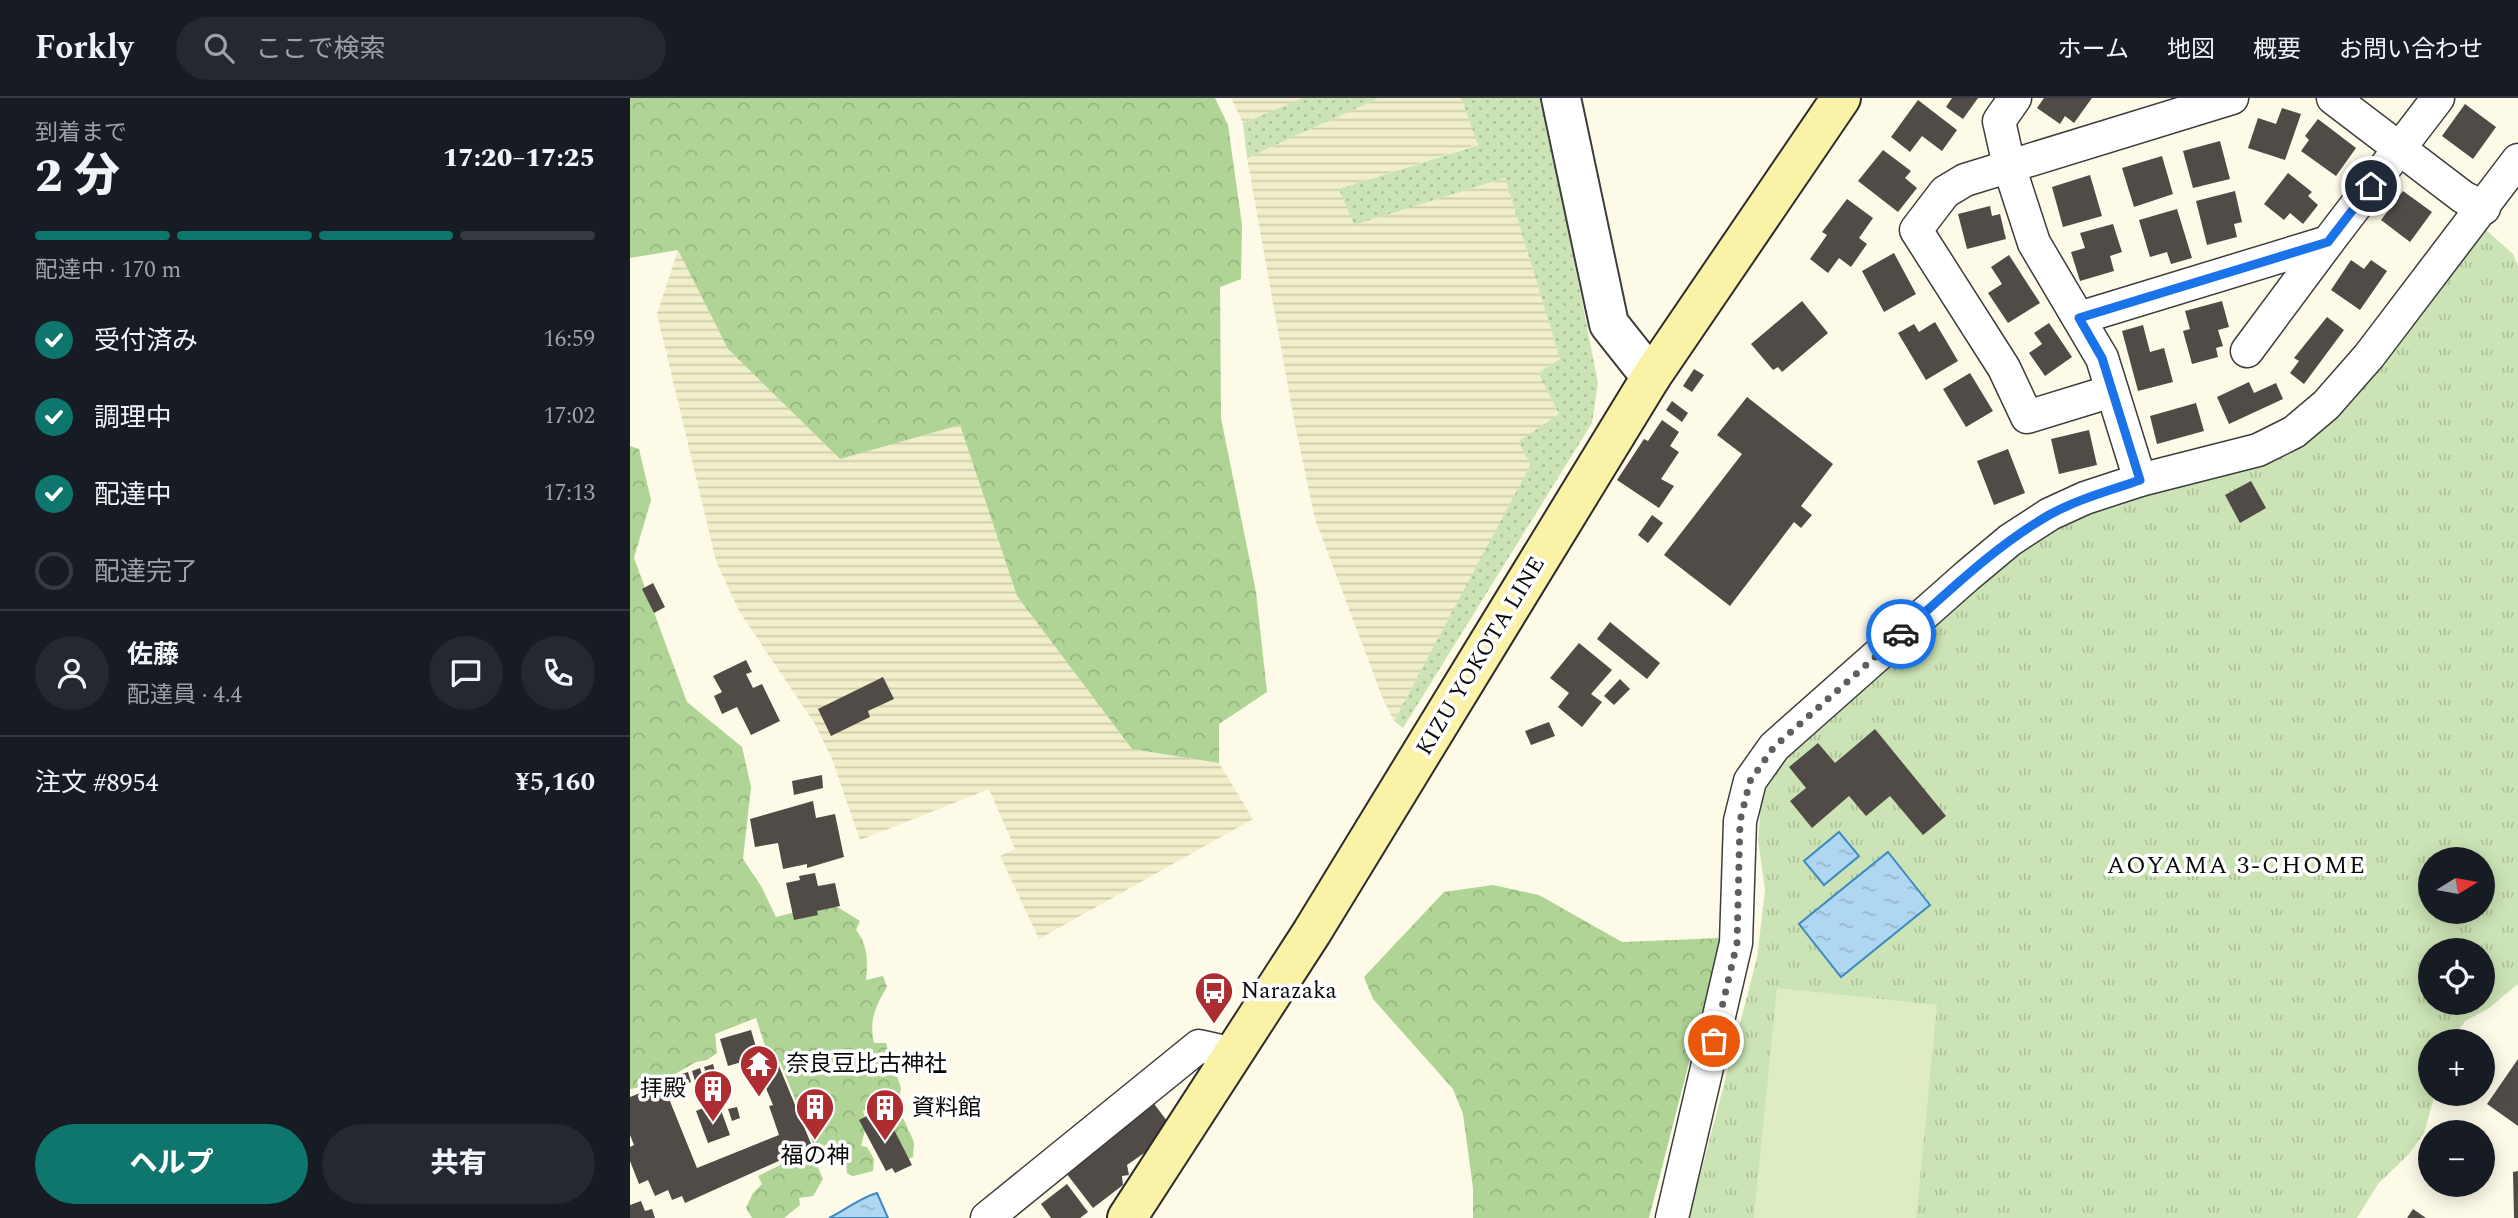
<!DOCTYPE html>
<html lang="ja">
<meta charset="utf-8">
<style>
:root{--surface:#171b24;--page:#242831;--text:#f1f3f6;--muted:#9ea1a6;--line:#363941;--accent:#0f766e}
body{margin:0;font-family:Spectral,"Noto Sans JP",serif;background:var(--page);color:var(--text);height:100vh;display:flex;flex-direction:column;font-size:26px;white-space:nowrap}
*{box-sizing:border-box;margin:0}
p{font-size:23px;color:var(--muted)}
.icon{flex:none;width:38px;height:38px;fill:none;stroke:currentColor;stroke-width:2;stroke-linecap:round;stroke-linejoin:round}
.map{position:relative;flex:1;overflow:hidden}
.sheet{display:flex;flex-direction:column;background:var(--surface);width:630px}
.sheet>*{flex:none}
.needle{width:46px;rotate:79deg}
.tools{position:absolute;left:1788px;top:749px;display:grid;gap:14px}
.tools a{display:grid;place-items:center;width:77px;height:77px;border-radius:50%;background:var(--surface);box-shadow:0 4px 18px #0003;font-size:35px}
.pin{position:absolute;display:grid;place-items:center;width:60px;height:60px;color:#fff;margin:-30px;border:4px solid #fff;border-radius:50%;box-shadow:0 2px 7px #0007}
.courier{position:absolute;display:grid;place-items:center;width:70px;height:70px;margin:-35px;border:5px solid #1a73e8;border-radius:50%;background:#fff;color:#222;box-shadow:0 2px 9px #0007}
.summary em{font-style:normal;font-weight:800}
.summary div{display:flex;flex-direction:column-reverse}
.summary{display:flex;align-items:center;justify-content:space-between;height:119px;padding:0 35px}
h1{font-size:46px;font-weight:800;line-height:52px}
.bar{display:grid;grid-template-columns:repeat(4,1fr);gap:10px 7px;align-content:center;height:84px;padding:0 35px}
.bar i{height:9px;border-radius:5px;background:var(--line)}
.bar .on{background:var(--accent)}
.bar p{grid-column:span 4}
.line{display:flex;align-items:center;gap:18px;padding:0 35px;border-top:2px solid var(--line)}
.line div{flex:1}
.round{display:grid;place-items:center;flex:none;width:74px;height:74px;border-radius:37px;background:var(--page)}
ol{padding:0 35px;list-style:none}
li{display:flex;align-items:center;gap:21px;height:77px}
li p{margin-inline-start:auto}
li .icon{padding:7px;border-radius:50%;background:var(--accent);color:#fff;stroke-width:4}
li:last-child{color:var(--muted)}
li i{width:38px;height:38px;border:4px solid var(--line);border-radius:50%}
.primary-button{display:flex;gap:14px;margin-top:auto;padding:14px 35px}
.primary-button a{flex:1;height:80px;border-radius:42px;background:var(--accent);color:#fff;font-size:28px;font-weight:800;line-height:80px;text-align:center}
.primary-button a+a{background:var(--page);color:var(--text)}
header{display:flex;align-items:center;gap:42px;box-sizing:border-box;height:98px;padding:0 35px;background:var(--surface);border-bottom:2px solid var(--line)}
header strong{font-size:33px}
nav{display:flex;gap:38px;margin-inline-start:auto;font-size:24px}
.search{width:490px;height:63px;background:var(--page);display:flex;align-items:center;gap:18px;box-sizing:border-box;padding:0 24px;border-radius:38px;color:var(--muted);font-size:26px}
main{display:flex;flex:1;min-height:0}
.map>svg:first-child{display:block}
.farmland{fill:url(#farmland-rules)}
.grass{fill:url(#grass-dots)}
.forest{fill:url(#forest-crowns)}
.park{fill:url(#park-tufts);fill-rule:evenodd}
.pitch{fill:#deecc6}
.water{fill:url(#water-ripples);stroke:#3d8ac2;stroke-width:2}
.building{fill:#514b47}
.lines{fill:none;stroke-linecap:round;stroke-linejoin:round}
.minor-casing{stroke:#3d3d3d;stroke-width:35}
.tertiary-casing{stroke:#3d3d3d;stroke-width:42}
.secondary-casing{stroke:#2c2c2c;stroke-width:42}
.minor{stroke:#fff;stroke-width:32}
.tertiary{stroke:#fff;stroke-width:38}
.secondary{stroke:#f9f2a7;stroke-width:38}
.done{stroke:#5f5e58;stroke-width:7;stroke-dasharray:0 12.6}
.route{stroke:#1a73e8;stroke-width:9}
.labels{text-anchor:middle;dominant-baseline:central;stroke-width:7;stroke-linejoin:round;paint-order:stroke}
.street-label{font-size:23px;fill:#0a0a0a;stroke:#fff}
.poi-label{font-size:23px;fill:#0a0a0a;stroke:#fff;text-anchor:start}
.neighbourhood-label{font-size:24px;letter-spacing:2px;fill:#0a0a0a;stroke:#fff}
</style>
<header>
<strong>Forkly</strong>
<div class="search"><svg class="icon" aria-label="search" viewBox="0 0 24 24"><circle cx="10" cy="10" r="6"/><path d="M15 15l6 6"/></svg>ここで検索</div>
<nav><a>ホーム</a><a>地図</a><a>概要</a><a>お問い合わせ</a></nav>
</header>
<main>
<section class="sheet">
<div class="summary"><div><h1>2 分</h1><p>到着まで</p></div><em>17:20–17:25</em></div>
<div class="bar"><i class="on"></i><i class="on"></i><i class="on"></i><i></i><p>配達中 · 170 m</p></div>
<ol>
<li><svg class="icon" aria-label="check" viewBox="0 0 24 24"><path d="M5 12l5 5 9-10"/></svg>受付済み<p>16:59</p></li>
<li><svg class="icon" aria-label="check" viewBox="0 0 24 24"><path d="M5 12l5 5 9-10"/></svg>調理中<p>17:02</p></li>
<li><svg class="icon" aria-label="check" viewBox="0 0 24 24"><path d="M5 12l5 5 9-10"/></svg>配達中<p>17:13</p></li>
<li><i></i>配達完了</li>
</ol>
<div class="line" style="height:126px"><a class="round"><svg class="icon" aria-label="person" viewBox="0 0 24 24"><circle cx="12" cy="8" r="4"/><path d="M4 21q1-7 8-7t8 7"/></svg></a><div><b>佐藤</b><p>配達員 · 4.4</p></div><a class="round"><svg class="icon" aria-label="chat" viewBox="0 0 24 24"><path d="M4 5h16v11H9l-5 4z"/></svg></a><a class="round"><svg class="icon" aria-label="phone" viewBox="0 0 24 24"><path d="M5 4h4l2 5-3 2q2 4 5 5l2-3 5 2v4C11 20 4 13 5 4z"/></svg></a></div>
<div class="line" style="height:91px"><div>注文 #8954</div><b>¥5,160</b></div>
<div class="primary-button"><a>ヘルプ</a><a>共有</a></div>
</section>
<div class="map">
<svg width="1888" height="1120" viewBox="0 0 1888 1120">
<defs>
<pattern id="farmland-rules" width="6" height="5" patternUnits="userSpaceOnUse" patternTransform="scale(1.75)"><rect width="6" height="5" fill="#f1eeca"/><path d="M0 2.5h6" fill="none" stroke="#cdcbac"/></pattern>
<pattern id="grass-dots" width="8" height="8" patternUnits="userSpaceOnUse" patternTransform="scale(1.75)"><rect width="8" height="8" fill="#cce4b5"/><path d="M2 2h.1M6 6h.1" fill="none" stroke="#aec29a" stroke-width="1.8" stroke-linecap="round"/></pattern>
<pattern id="forest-crowns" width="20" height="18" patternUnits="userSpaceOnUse" patternTransform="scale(1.75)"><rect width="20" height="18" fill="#b0d496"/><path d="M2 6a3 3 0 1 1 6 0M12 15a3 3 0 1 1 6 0" fill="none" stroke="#96b580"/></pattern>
<pattern id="park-tufts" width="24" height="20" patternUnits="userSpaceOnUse" patternTransform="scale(1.75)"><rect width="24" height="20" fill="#cce4b5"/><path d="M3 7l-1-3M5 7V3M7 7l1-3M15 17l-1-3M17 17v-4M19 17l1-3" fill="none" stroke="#aec29a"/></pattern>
<pattern id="water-ripples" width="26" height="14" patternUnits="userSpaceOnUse" patternTransform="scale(1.75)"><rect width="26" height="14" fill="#b0d7f1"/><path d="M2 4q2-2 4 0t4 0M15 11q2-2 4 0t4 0" fill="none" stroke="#96b7cd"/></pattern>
</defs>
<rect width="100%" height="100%" fill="#fdfae8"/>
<g class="farmland">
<polygon points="601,0 673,0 613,25"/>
<polygon points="749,0 831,0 848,46 710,91 724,127 875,80 930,261 908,275 929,316 764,623 753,601 685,421 664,322 617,60"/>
<polygon points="48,152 98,251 210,361 330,327 387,498 502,651 589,665 623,721 409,841 370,758 385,751 359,691 230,742 202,661 185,626 109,513 86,463 27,216"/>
</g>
<g class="grass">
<polygon points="673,0 749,0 617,60 613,25"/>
<polygon points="831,0 912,0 968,285 962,325 773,630 764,623 901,366 888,344 929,316 908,275 930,261 875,80 724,127 709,91 848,47"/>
</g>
<g class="forest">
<polygon points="0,0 585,0 598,27 612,127 611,181 590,189 591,320 626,494 637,594 589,626 589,665 502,651 387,498 330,327 210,361 98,251 48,152 0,160"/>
<path d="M0 348 9 351 21 402 4 460 57 604 112 649 121 689 113 761 131 788 146 819 201 805 230 823 226 832C238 847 238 863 236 882L253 878 257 889C245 909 239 922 244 945H256L271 990 268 1009 284 1044 283 1059 269 1065 246 1021 237 1011 233 1013 237 1025 231 1048 237 1049 244 1061 243 1073 223 1078 217 1075 215 1055 206 1053 186 1065 193 1081 183 1098 169 1100 170 1107 154 1120H122L116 1110 123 1095 132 1086 128 1078 185 1050 150 964 139 960 126 920 85 936 87 955 77 962 66 964 26 987 0 991Z"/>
<polygon points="863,787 909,797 992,844 1091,840 1019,1120 843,1120 843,1090 833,1016 823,991 743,901 734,879 814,794"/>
</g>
<path class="park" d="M1855 131 1883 156 1888 168V886L1859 910 1835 923 1822 943H1801V996H1805L1794 1035 1779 1056 1748 1086 1727 1120H1059L1127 860 1135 792 1128 742 1131 705 1138 686 1149 668 1165 649 1386 455 1426 428 1451 416 1500 401 1594 377 1658 354 1682 339 1715 309ZM1801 761H1853V814H1801ZM1801 852H1853V905H1801Z"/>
<polygon class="pitch" points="1147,890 1307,907 1286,1120 1124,1120"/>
<g class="water">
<polygon points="1209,734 1229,758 1194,787 1174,763"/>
<polygon points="1258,754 1300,807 1211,879 1169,826"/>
<path d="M247 1095 258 1120H199C216 1112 229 1100 247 1095Z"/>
</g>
<g class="building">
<polygon points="1322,0 1348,0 1333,21 1316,9"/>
<polygon points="1414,0 1462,0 1444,25 1435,18 1430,26 1407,10"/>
<polygon points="1288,2 1327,32 1312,53 1292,38 1280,54 1261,39"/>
<polygon points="1835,6 1866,29 1843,61 1812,38"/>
<polygon points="1652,10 1671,16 1655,62 1618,50 1628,20 1646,26"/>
<polygon points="1688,21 1726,50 1706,78 1671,53 1679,42 1675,38"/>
<polygon points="1590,43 1600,81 1563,90 1553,53"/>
<polygon points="1253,52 1281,73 1275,80 1287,90 1268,114 1228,83"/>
<polygon points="1532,58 1543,96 1504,109 1492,70"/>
<polygon points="1658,75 1682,94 1678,98 1688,107 1673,126 1660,115 1654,122 1634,106"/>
<polygon points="1460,77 1472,118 1433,129 1422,89"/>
<polygon points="1605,93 1612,124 1604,126 1607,139 1577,147 1566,103"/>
<polygon points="1773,93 1802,114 1780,144 1751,122"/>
<polygon points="1217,101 1243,120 1229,140 1237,146 1221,169 1209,160 1198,175 1180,161 1197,137 1192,134"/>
<polygon points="1360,108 1362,118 1370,116 1376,141 1337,151 1328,116"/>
<polygon points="1547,111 1562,160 1541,166 1537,154 1520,159 1509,122"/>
<polygon points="1483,126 1492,154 1480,158 1484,173 1450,183 1441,154 1455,150 1450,135"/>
<polygon points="1264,155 1286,196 1254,214 1232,173"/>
<polygon points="1379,157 1410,205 1378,225 1358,195 1372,186 1361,169"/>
<polygon points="1721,162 1734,171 1741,162 1757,173 1730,212 1701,192"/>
<polygon points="1172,203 1198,235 1152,274 1148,269 1143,272 1121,246"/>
<polygon points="1592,203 1599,229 1588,232 1593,248 1586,250 1588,259 1562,266 1553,233 1560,231 1555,213"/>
<polygon points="1697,219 1714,232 1674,286 1660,275 1669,263 1664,260"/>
<polygon points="1305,224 1328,263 1296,282 1268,235 1284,226 1289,234"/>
<polygon points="1419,225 1442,259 1415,278 1399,255 1412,246 1404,235"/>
<polygon points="1513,227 1520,254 1534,250 1543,284 1508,293 1492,233"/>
<polygon points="1064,271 1074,277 1062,294 1053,288"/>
<polygon points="1340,275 1363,313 1336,329 1313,291"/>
<polygon points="1619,284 1624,295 1646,285 1653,301 1599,326 1587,299"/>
<polygon points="1117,299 1203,366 1171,408 1182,417 1171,430 1164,424 1100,508 1034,457 1112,356 1087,337"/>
<polygon points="1042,303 1058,315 1052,324 1036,312"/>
<polygon points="1566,305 1574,333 1527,346 1520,318"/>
<polygon points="1032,322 1049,334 1040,348 1049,354 1031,381 1044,388 1029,410 987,382 1014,341 1018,343"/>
<polygon points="1459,332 1467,367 1429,376 1421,341"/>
<polygon points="1378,351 1395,395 1364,407 1347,363"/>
<polygon points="1621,383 1636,410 1610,425 1595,397"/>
<polygon points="1022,417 1033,425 1018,445 1008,437"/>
<polygon points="23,485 35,509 24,515 12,491"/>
<polygon points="980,524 1030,565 1017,581 967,541"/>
<polygon points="949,545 982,572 961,596 972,604 952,629 928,609 939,595 920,580"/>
<polygon points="116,562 122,574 116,576 123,590 132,586 150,623 121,637 107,609 92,616 84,598 92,594 83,578"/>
<polygon points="253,579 264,601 238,613 240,619 201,638 188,611"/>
<polygon points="990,581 1000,591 984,607 974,598"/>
<polygon points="919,624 925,638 901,647 895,633"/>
<polygon points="1245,631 1316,718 1293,737 1260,698 1236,718 1219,698 1182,730 1160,703 1176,690 1159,669 1188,645 1205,665"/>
<polygon points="192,677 193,690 164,697 162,683"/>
<polygon points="183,703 186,720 205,716 214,759 177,770 177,766 153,771 148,745 125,749 120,721"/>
<polygon points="185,775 188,788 205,785 210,808 187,813 188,817 164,822 156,785 170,782 169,778"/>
<polygon points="121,932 129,959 98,968 90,941"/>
<polygon points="1888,961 1888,1028 1857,1006"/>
<polygon points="83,966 86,977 77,979 74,969"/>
<polygon points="149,968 182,1048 55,1105 52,1098 42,1102 38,1092 25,1098 18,1082 9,1086 0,1063 0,1049 4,1047 0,1037 0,999 33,986 67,1070 149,1037 139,1008 143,1007 130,976"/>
<polygon points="70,970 73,980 65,983 62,973"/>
<polygon points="58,974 61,984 52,987 49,977"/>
<polygon points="522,1003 537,1023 520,1051 497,1067 499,1077 492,1078 493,1087 463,1110 433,1071"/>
<polygon points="88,1004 100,1037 78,1045 66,1013"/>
<polygon points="107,1009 110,1020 102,1023 98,1011"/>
<polygon points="253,1010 282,1067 265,1075 262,1070 256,1073 229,1022"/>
<polygon points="1888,1073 1888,1120 1884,1120 1883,1074"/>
<polygon points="437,1086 458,1114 450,1120 421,1120 411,1106"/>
<polygon points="11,1103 15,1113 22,1111 25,1120 0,1120 0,1107"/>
<polygon points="1783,1111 1796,1120 1777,1120"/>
</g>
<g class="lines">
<g class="minor-casing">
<g id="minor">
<polyline points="1385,0 1369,23 1379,68 1404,145 1472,260 1510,382"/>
<polyline points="1703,0 1833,99 1854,110"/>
<polyline points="1449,220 1698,144 1808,0"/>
<polyline points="1617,253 1698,144"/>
<polyline points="1482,293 1397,319 1374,270 1286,132 1315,94 1335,82 1602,0"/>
<polyline points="357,1120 569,948 605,956"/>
<polyline points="1042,1120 1106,845 1110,723 1120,683 1144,649 1337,478 1380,442 1420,416 1455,400 1510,382 1628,352 1664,334 1696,307 1739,258 1888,62"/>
</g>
</g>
<g class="tertiary-casing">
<polyline id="tertiary" points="931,0 979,226 1021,279"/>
</g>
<g class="secondary-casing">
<polyline id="secondary" points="497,1120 682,834 1021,279 1211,0"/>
</g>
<use href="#minor" class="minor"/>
<use href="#tertiary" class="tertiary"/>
<use href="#secondary" class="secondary"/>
</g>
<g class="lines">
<polyline class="done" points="1084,943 1107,845 1110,723 1120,683 1144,649 1271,536"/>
<path class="route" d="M1271 536C1318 494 1364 449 1419 417 1448 401 1479 393 1510 382L1472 260 1449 220 1698 144 1741 88"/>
</g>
<defs>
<g id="bus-pin" transform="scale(2.0125)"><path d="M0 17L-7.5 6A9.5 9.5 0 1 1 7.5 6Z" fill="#ae2d30" stroke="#fff"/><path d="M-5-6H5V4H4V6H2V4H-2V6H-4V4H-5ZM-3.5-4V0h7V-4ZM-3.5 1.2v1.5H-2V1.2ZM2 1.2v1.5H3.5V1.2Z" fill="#fff"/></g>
<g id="temple-pin" transform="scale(2.0125)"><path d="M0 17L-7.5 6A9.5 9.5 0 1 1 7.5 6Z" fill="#ae2d30" stroke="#fff"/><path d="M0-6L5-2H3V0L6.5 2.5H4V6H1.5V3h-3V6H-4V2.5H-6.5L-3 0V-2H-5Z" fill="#fff"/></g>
<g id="building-pin" transform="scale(2.0125)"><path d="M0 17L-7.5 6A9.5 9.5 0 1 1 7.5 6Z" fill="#ae2d30" stroke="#fff"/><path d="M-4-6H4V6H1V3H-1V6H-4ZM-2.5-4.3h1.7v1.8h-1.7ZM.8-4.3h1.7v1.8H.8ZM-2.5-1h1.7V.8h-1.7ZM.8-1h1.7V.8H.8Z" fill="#fff"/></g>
</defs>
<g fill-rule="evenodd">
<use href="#bus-pin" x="584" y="893"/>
<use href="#temple-pin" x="129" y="966"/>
<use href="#building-pin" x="83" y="991"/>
<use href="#building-pin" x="185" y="1009"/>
<use href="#building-pin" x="255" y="1010"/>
</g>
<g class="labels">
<g class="street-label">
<text transform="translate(851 558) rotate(-59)">KIZU YOKOTA LINE</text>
</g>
<g class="poi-label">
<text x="611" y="893">Narazaka</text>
<text x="156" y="966">奈良豆比古神社</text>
<text x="56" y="991" text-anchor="end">拝殿</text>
<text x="282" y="1010">資料館</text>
<text x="185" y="1058" text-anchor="middle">福の神</text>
</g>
<g class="neighbourhood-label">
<text x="1607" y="768">AOYAMA 3-CHOME</text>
</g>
</g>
</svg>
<div class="tools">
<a><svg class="needle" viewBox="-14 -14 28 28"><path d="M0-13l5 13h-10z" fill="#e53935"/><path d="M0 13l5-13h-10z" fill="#9ea1a6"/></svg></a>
<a><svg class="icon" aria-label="locate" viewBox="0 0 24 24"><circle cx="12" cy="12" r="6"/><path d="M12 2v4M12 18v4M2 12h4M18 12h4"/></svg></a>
<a>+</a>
<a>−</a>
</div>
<div class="pin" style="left:1084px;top:943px;background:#ea580c"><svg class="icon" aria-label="bag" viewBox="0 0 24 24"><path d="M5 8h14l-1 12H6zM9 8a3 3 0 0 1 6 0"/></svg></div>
<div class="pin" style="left:1741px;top:88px;background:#1f2937"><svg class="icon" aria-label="home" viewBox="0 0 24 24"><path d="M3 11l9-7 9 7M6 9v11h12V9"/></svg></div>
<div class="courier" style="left:1271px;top:536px"><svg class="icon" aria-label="car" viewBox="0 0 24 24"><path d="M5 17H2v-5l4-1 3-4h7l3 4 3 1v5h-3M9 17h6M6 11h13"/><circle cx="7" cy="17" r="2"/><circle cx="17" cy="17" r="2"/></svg></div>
</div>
</main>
